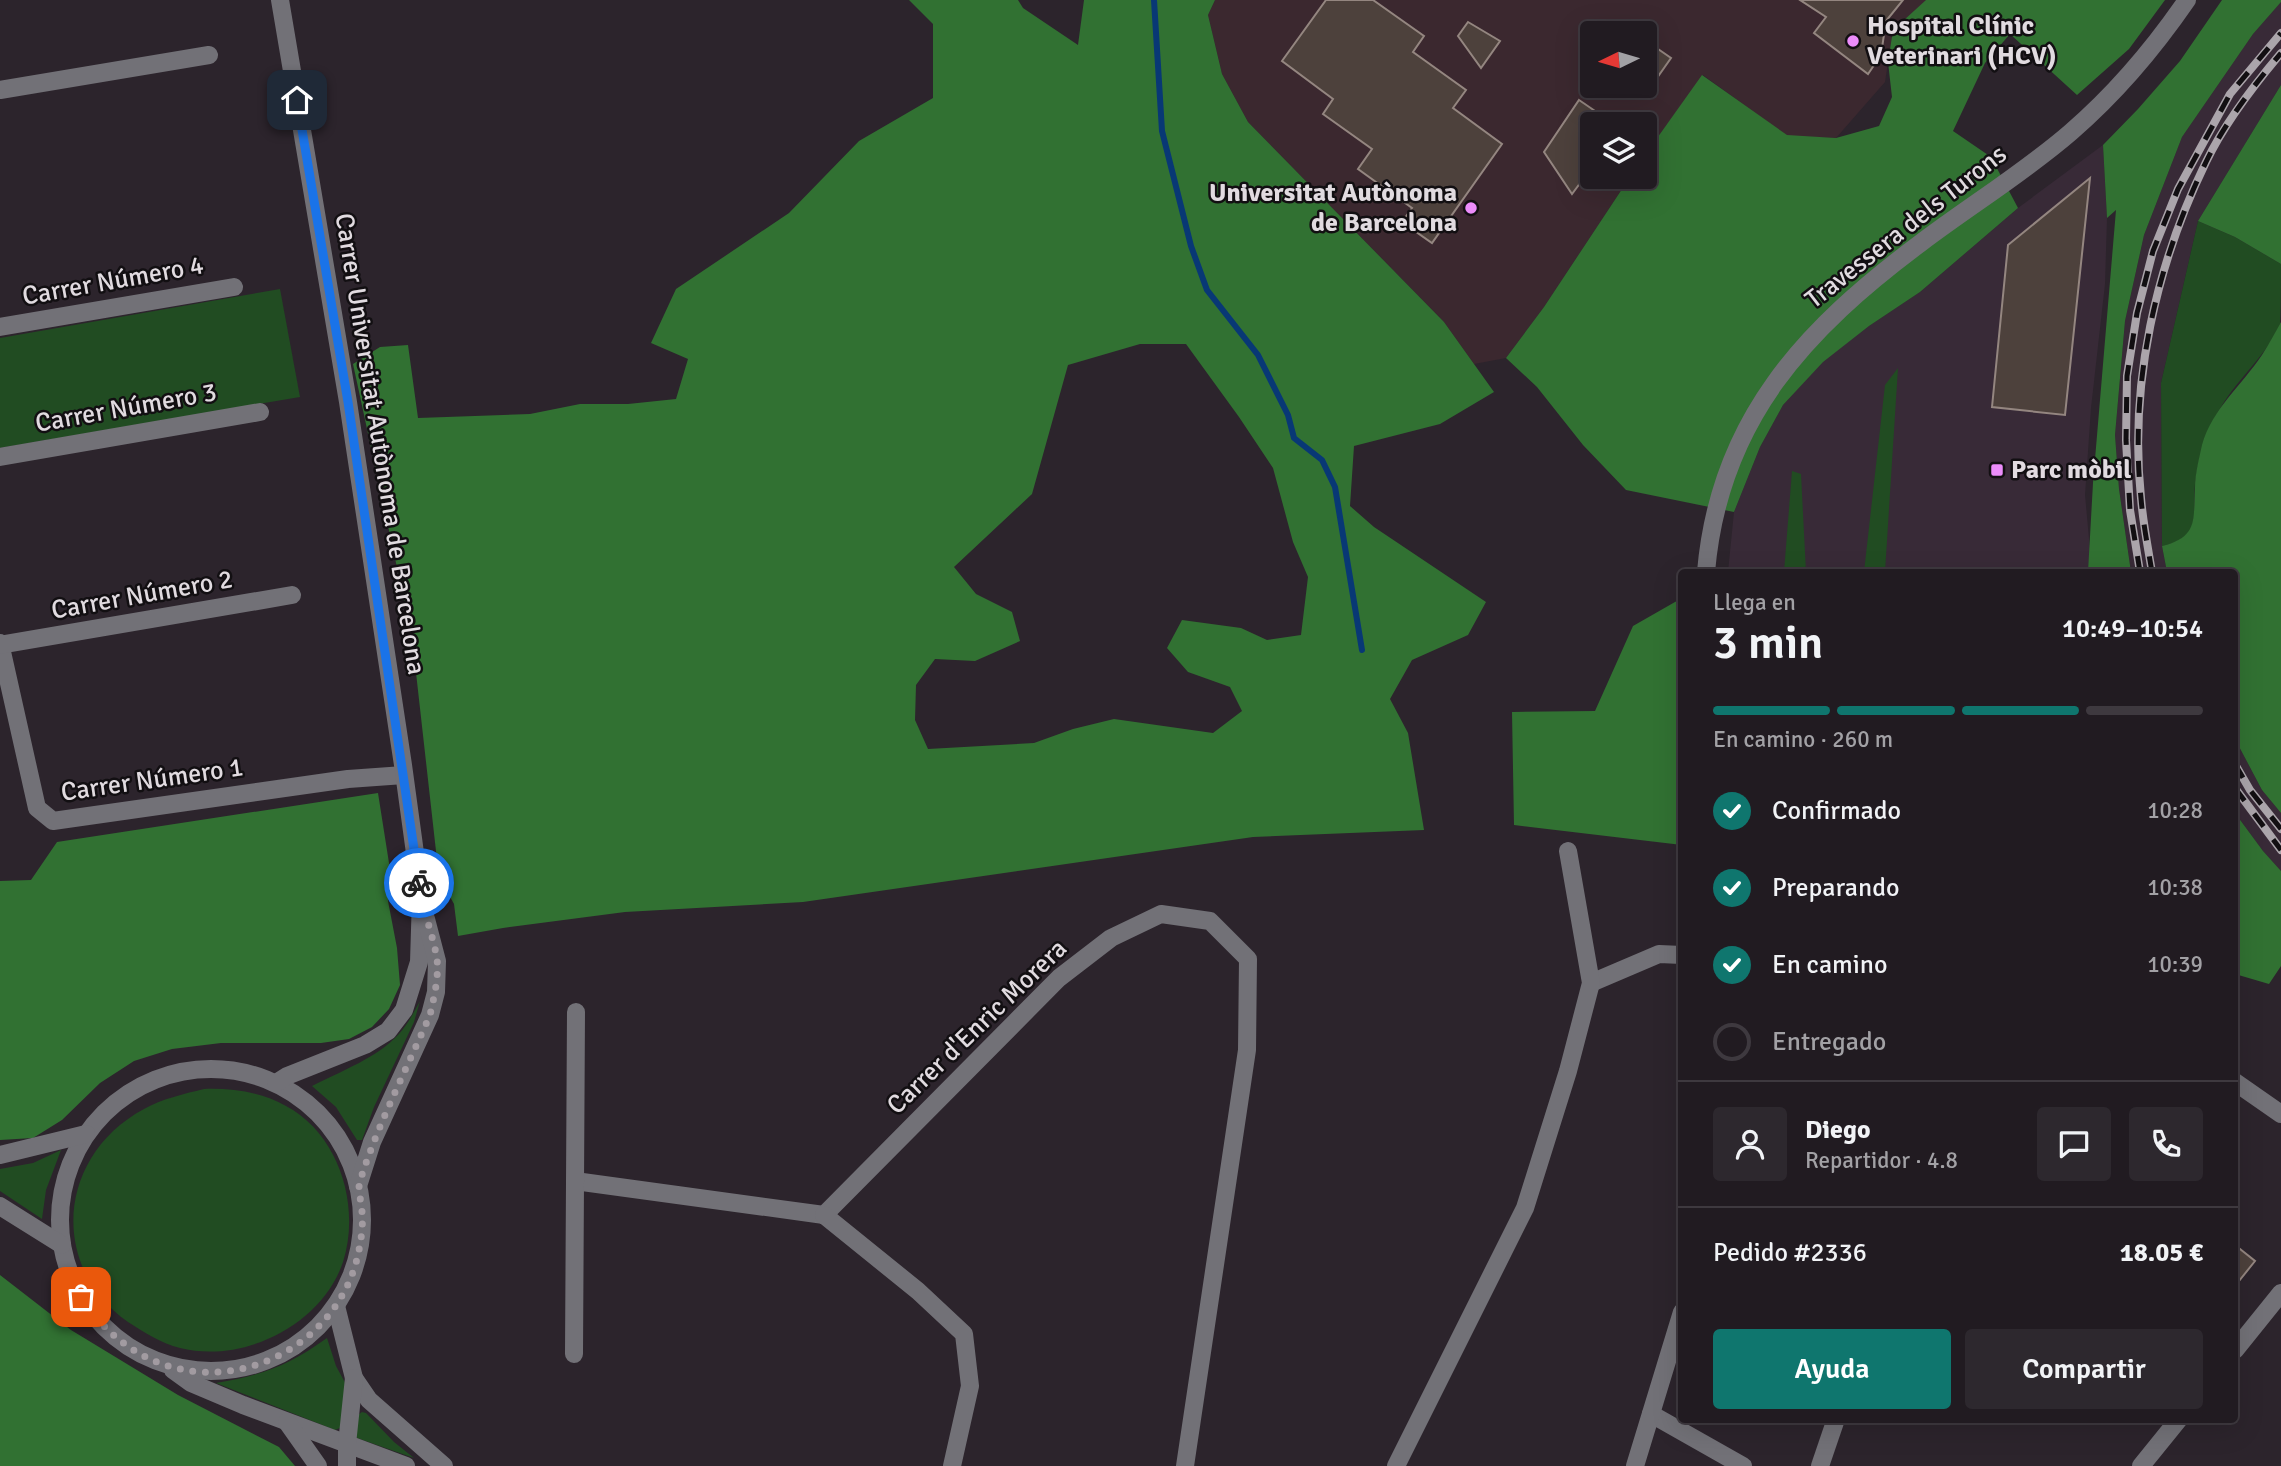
<!DOCTYPE html>
<html lang="es">
<meta charset="utf-8">
<style>
:root{--surface:#211b21;--page:#2d282e;--text:#f1f3f6;--muted:#a2a1a5;--line:#3e393f;--accent:#0f766e}
body{margin:0;font-family:Signika,sans-serif;background:var(--page);color:var(--text);height:100vh;display:flex;flex-direction:column;font-size:26px;white-space:nowrap}
*{box-sizing:border-box;margin:0}
p{font-size:23px;color:var(--muted)}
.icon{flex:none;width:38px;height:38px;fill:none;stroke:currentColor;stroke-width:2;stroke-linecap:round;stroke-linejoin:round}
.map{position:relative;flex:1;overflow:hidden}
.panel{position:absolute;left:1678px;top:569px;width:560px;height:854px;display:flex;flex-direction:column;background:var(--surface);border-radius:7px;box-shadow:0 7px 28px #0002,0 0 0 2px var(--line)}
.panel>*{flex:none}
.needle{width:46px;rotate:265deg}
.tools{position:absolute;left:1580px;top:21px;display:grid;gap:14px}
.tools a{display:grid;place-items:center;width:77px;height:77px;border-radius:7px;background:var(--surface);box-shadow:0 7px 28px #0002,0 0 0 2px var(--line);font-size:35px}
.pin{position:absolute;display:grid;place-items:center;width:60px;height:60px;color:#fff;margin:-30px;border-radius:14px;box-shadow:0 4px 10px #0006}
.courier{position:absolute;display:grid;place-items:center;width:70px;height:70px;margin:-35px;border:5px solid #1a73e8;border-radius:50%;background:#fff;color:#222;box-shadow:0 2px 9px #0007}
.head em{font-style:normal;font-weight:600}
.head div{display:flex;flex-direction:column-reverse}
.head{display:flex;align-items:center;justify-content:space-between;height:119px;padding:0 35px}
h1{font-size:46px;font-weight:600;line-height:52px}
.bar{display:grid;grid-template-columns:repeat(4,1fr);gap:10px 7px;align-content:center;height:84px;padding:0 35px}
.bar i{height:9px;border-radius:5px;background:var(--line)}
.bar .selected{background:var(--accent)}
.bar p{grid-column:span 4}
.line{display:flex;align-items:center;gap:18px;padding:0 35px;border-top:2px solid var(--line)}
.line div{flex:1}
.round{display:grid;place-items:center;flex:none;width:74px;height:74px;border-radius:7px;background:var(--page)}
ol{padding:0 35px;list-style:none}
li{display:flex;align-items:center;gap:21px;height:77px}
li p{margin-inline-start:auto}
li .icon{padding:7px;border-radius:50%;background:var(--accent);color:#fff;stroke-width:4}
li:last-child{color:var(--muted)}
li i{width:38px;height:38px;border:4px solid var(--line);border-radius:50%}
.button{display:flex;gap:14px;margin-top:auto;padding:14px 35px}
.button a{flex:1;height:80px;border-radius:7px;background:var(--accent);color:#fff;font-size:28px;font-weight:600;line-height:80px;text-align:center}
.button a+a{background:var(--page);color:var(--text)}
.map>svg:first-child{display:block}
.built{fill:#382a37}
.education{fill:#3b282f;fill-rule:evenodd}
.green{fill:#214c22}
.forest{fill:#317132;fill-rule:evenodd}
.lines{fill:none;stroke-linecap:round;stroke-linejoin:round}
.stream{stroke:#083875;stroke-width:6}
.building{fill:#4d413c;stroke:#948680;stroke-width:2}
.minor{stroke:#727177;stroke-width:18}
.rail-casing{stroke:#aba5ab;stroke-width:8}
.rail{stroke:#120f12;stroke-width:5;stroke-dasharray:16;stroke-linecap:butt}
.done{stroke:#a29ba1;stroke-width:7;stroke-dasharray:0 12.6}
.route{stroke:#1a73e8;stroke-width:9}
.poi-dot{fill:#ec8cfa;stroke:#120f12;stroke-width:2.5}
.labels{text-anchor:middle;dominant-baseline:central;stroke-width:5;stroke-linejoin:round;paint-order:stroke}
.poi-label{font-size:26px;font-weight:bold;fill:#e1dbe0;stroke:#120f12;text-anchor:start}
.street-label{font-size:26px;fill:#e1dbe0;stroke:#120f12}
</style>
<div class="map">
<svg width="2281" height="1466" viewBox="0 0 2281 1466">
<rect width="100%" height="100%" fill="#2c242c"/>
<g class="built">
<polygon points="2281,2 2281,85 2198,221 2161,383 2162,546 2167,572 2131,572 2119,489 2115,435 2125,321 2144,235 2182,137 2253,34"/>
<polygon points="2103,145 2107,218 2105,284 2091,408 2085,495 2092,572 1728,572 1734,512 1760,447 1783,405 1823,361 1869,326 1920,292 2018,208"/>
<polygon points="2235,739 2262,790 2281,813 2281,871 2263,851 2235,813"/>
</g>
<path class="education" d="M1215 0H1927L1893 30 1885 82 1836 138 1787 136 1703 75 1645 155V124H1592V177H1630L1544 307 1506 358 1474 364 1444 322 1248 122 1222 74 1208 15ZM1592 33H1645V86H1592Z"/>
<g class="green">
<path d="M2198 221 2235 237 2281 264C2281 278 2281 313 2280 324 2267 355 2238 378 2221 407 2206 430 2198 457 2195 484 2192 515 2203 537 2162 546L2161 383Z"/>
<polygon points="280,289 300,397 0,448 0,338"/>
<polygon points="1898,368 1885,572 1864,572 1885,385"/>
<polygon points="1792,471 1801,474 1806,572 1784,572"/>
<path d="M420 1001 414 1022 374 1107 362 1140H357L336 1107 312 1086C341 1071 377 1058 399 1034 408 1024 414 1012 420 1001Z"/>
<path d="M204 1089C232 1088 261 1092 286 1106 339 1134 361 1206 343 1262 322 1325 243 1364 180 1348 161 1343 145 1333 128 1322 48 1266 58 1155 144 1109 162 1099 183 1094 204 1089Z"/>
<polygon points="61,1150 46,1190 42,1219 0,1191 0,1169 33,1163"/>
<path d="M327 1338 336 1366 348 1388 342 1427 335 1430 216 1383C263 1375 288 1366 327 1338Z"/>
<polygon points="362,1412 366,1413 394,1442 414,1458 357,1438 355,1435 358,1415"/>
</g>
<g class="forest">
<path d="M909 0H1018L1023 8 1078 45 1084 0H1215L1208 15 1222 74 1248 122 1444 322 1494 392 1440 424 1354 446 1350 506 1374 527 1486 602 1468 635 1412 660 1390 699 1408 733 1424 830 1253 837 803 902 625 912 503 928 458 936 454 904 443 884 437 860 412 637 353 364 380 347 408 345 418 418 530 414 580 404H628L676 399 688 359 651 343 676 289 789 213 859 141 933 98V24ZM1140 344H1186L1239 417 1273 468 1293 542 1308 577 1301 635 1267 640 1241 628 1182 620 1167 648 1188 672 1230 687 1242 711 1213 733 1114 719 1073 729 1034 743 928 749 915 720 916 685 935 659 975 661 1020 641 1012 612 976 594 954 567 1032 494 1068 365Z"/>
<polygon points="1926,0 2165,0 2129,49 2077,95 2010,34 1985,63 1953,131 1991,157 2018,208 1920,292 1869,326 1823,362 1783,405 1760,447 1734,512 1626,490 1583,445 1537,387 1506,358 1544,307 1630,177 1645,177 1645,155 1702,75 1787,135 1836,138 1879,126 1892,97 1888,62 1893,30"/>
<polygon points="2222,0 2281,0 2281,2 2253,34 2182,137 2144,235 2125,321 2115,435 2119,489 2131,572 2088,572 2093,483 2116,210 2107,218 2103,145 2138,109 2180,61"/>
<polygon points="2281,85 2281,264 2235,237 2198,221"/>
<path d="M2281 322V813L2262 790 2235 739V572H2167L2162 546C2199 537 2193 519 2195 488 2195 474 2199 459 2202 445 2212 409 2242 385 2262 355 2269 344 2275 333 2281 322Z"/>
<polygon points="1682,598 1682,845 1514,825 1512,712 1595,711 1633,626"/>
<polygon points="378,793 389,863 388,901 397,948 400,985 389,1009 372,1027 349,1039 321,1043 221,1043 172,1049 134,1061 100,1083 62,1120 33,1138 0,1140 0,881 31,880 57,842"/>
<polygon points="2235,813 2263,851 2281,871 2281,966 2269,984 2235,974"/>
<polygon points="0,1275 71,1330 178,1395 279,1447 295,1466 0,1466"/>
</g>
<g class="lines">
<polyline class="stream" points="1154,0 1162,131 1191,246 1207,290 1258,355 1288,415 1294,438 1322,460 1335,487 1362,650"/>
</g>
<g class="building">
<polygon points="1326,0 1373,0 1424,36 1413,52 1466,90 1453,108 1502,144 1432,243 1402,222 1412,208 1358,169 1372,149 1323,114 1333,99 1282,61"/>
<polygon points="1800,0 1903,0 1886,21 1881,55 1868,74 1814,33 1826,17"/>
<polygon points="1468,22 1500,41 1481,68 1458,36"/>
<polygon points="1645,40 1671,58 1645,95"/>
<polygon points="1579,100 1614,124 1592,124 1592,167 1572,194 1544,152"/>
<polygon points="2090,178 2065,415 1992,407 2008,245"/>
<polygon points="2235,1245 2255,1261 2235,1286"/>
</g>
<g class="lines">
<g class="minor">
<polyline points="0,90 209,55"/>
<polyline points="0,327 234,287"/>
<polyline points="0,457 260,412"/>
<path d="M1706 572C1719 420 1805 329 1922 242 1971 205 2025 172 2071 132 2115 94 2154 48 2187 0"/>
<polyline points="0,643 37,808 53,821 348,779 404,775"/>
<polyline points="0,645 292,595"/>
<polyline points="1591,983 1659,954 1682,955"/>
<circle cx="211" cy="1220" r="151"/>
<polyline points="2235,1082 2281,1114"/>
<polyline points="276,1083 287,1076 365,1045 388,1031 404,1010 419,962 421,897 403,765 348,402 280,0"/>
<polyline points="0,1155 86,1134"/>
<polyline points="575,1181 824,1215"/>
<polyline points="358,1186 372,1142 430,1015 436,992 437,961 426,919"/>
<polyline points="0,1206 62,1245"/>
<polyline points="824,1215 1059,978 1111,938 1161,914 1210,921 1248,959 1247,1050 1185,1466"/>
<polyline points="824,1215 918,1291 964,1334 970,1386 952,1466"/>
<polyline points="336,1306 354,1378 369,1400 444,1466"/>
<polyline points="2235,1350 2281,1293"/>
<polyline points="574,1354 576,1012"/>
<polyline points="173,1370 191,1383 243,1405 406,1466"/>
<polyline points="1651,1414 1743,1466"/>
<polyline points="287,1422 318,1466"/>
<polyline points="347,1466 347,1444 354,1378"/>
<polyline points="1396,1466 1525,1208 1568,1071 1591,983 1568,851"/>
<polyline points="1635,1466 1682,1312"/>
<polyline points="1820,1466 1836,1419"/>
<polyline points="2141,1466 2179,1419"/>
</g>
<g class="rail-casing">
<g id="rail">
<polyline points="2140,572 2130,510 2126,440 2127,376 2137,313 2153,251 2178,189 2230,94 2281,33"/>
<path d="M2152 572C2148 548 2143 523 2141 498 2129 384 2156 265 2206 162 2224 124 2254 85 2281 53"/>
<polyline points="2235,764 2250,790 2281,829"/>
<polyline points="2235,788 2281,850"/>
</g>
</g>
<use href="#rail" class="rail"/>
</g>
<g class="lines">
<path class="done" d="M81 1297C108 1339 150 1369 202 1372 279 1376 349 1320 360 1244 362 1234 363 1223 362 1212 362 1202 357 1191 360 1181 378 1124 406 1070 430 1015 434 997 439 977 437 959 433 934 422 909 419 883"/>
<polyline class="route" points="297,100 348,402 419,883"/>
</g>
<g class="poi-dot">
<circle cx="1853" cy="41" r="7"/>
<circle cx="1471" cy="208" r="7"/>
<rect x="1990" y="463" width="14" height="14" rx="3.5"/>
</g>
<g class="labels">
<g class="poi-label">
<text x="1867" y="26">Hospital Clínic<tspan x="1867" dy="30">Veterinari (HCV)</tspan></text>
<text x="1457" y="193" text-anchor="end">Universitat Autònoma<tspan x="1457" dy="30">de Barcelona</tspan></text>
<text x="2011" y="470">Parc mòbil</text>
</g>
<g class="street-label">
<text transform="translate(1906 227) rotate(-38)">Travessera dels Turons</text>
<text transform="translate(113 281) rotate(-10)">Carrer Número 4</text>
<text transform="translate(126 408) rotate(-10)">Carrer Número 3</text>
<text transform="translate(380 444) rotate(81)">Carrer Universitat Autònoma de Barcelona</text>
<text transform="translate(142 595) rotate(-10)">Carrer Número 2</text>
<text transform="translate(152 780) rotate(-8)">Carrer Número 1</text>
<text transform="translate(977 1027) rotate(-44)">Carrer d'Enric Morera</text>
</g>
</g>
</svg>
<div class="tools">
<a><svg class="needle" viewBox="-14 -14 28 28"><path d="M0-13l5 13h-10z" fill="#e53935"/><path d="M0 13l5-13h-10z" fill="#a2a1a5"/></svg></a>
<a><svg class="icon" aria-label="layers" viewBox="0 0 24 24"><path d="M12 4l9 5-9 5-9-5zM3 14l9 5 9-5"/></svg></a>
</div>
<div class="pin" style="left:81px;top:1297px;background:#ea580c"><svg class="icon" aria-label="bag" viewBox="0 0 24 24"><path d="M5 8h14l-1 12H6zM9 8a3 3 0 0 1 6 0"/></svg></div>
<div class="pin" style="left:297px;top:100px;background:#1f2937"><svg class="icon" aria-label="home" viewBox="0 0 24 24"><path d="M3 11l9-7 9 7M6 9v11h12V9"/></svg></div>
<div class="courier" style="left:419px;top:883px"><svg class="icon" aria-label="bike" viewBox="0 0 24 24"><circle cx="6" cy="16" r="4"/><circle cx="18" cy="16" r="4"/><path d="M6 16l4-8h5l3 8M10 8l3 8H6M13 5h3"/></svg></div>
<section class="panel">
<div class="head"><div><h1>3 min</h1><p>Llega en</p></div><em>10:49–10:54</em></div>
<div class="bar"><i class="selected"></i><i class="selected"></i><i class="selected"></i><i></i><p>En camino · 260 m</p></div>
<ol>
<li><svg class="icon" aria-label="check" viewBox="0 0 24 24"><path d="M5 12l5 5 9-10"/></svg>Confirmado<p>10:28</p></li>
<li><svg class="icon" aria-label="check" viewBox="0 0 24 24"><path d="M5 12l5 5 9-10"/></svg>Preparando<p>10:38</p></li>
<li><svg class="icon" aria-label="check" viewBox="0 0 24 24"><path d="M5 12l5 5 9-10"/></svg>En camino<p>10:39</p></li>
<li><i></i>Entregado</li>
</ol>
<div class="line" style="height:126px"><a class="round"><svg class="icon" aria-label="person" viewBox="0 0 24 24"><circle cx="12" cy="8" r="4"/><path d="M4 21q1-7 8-7t8 7"/></svg></a><div><b>Diego</b><p>Repartidor · 4.8</p></div><a class="round"><svg class="icon" aria-label="chat" viewBox="0 0 24 24"><path d="M4 5h16v11H9l-5 4z"/></svg></a><a class="round"><svg class="icon" aria-label="phone" viewBox="0 0 24 24"><path d="M5 4h4l2 5-3 2q2 4 5 5l2-3 5 2v4C11 20 4 13 5 4z"/></svg></a></div>
<div class="line" style="height:91px"><div>Pedido #2336</div><b>18.05 €</b></div>
<div class="button"><a>Ayuda</a><a>Compartir</a></div>
</section>
</div>
